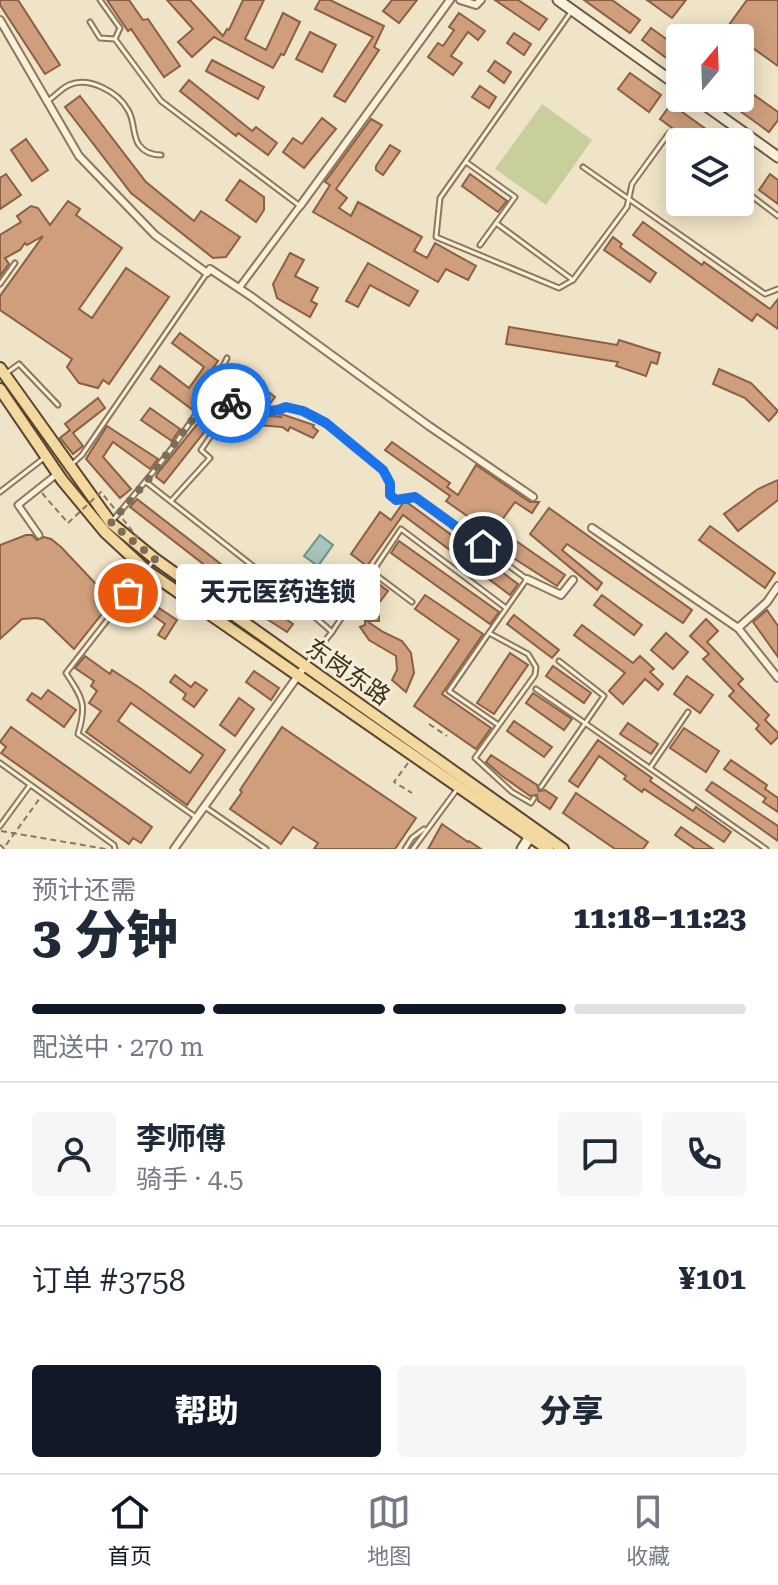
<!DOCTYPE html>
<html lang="zh">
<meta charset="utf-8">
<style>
:root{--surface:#fff;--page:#f6f6f7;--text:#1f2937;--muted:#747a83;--line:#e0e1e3;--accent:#111827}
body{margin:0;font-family:"Roboto Serif","Noto Sans SC",serif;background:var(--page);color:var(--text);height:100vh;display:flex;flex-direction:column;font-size:30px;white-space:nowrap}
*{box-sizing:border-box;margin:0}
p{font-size:26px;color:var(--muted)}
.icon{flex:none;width:44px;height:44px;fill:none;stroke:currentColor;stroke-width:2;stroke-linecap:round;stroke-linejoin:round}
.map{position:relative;height:849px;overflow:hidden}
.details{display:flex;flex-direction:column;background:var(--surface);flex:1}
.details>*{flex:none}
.needle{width:52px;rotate:19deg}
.buttons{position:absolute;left:666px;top:24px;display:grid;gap:16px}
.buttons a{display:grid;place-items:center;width:88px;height:88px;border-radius:8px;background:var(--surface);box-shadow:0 4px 20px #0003;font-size:40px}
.pin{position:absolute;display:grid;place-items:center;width:68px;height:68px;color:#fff;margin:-34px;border:4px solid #fff;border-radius:50%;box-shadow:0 2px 8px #0007}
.courier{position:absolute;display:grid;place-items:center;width:80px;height:80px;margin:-40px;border:6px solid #1a73e8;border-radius:50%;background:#fff;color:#222;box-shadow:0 2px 10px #0007}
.bubble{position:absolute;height:56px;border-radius:8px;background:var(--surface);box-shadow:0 4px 20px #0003;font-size:26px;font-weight:800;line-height:56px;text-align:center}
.summary em{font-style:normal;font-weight:800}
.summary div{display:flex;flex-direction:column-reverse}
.summary{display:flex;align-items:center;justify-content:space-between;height:136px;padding:0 32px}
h1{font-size:52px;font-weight:800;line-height:60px}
.bar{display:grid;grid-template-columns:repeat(4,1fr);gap:12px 8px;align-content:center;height:96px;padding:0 32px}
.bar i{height:10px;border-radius:6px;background:var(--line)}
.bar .selected{background:var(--accent)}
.bar p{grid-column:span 4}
.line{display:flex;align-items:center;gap:20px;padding:0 32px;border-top:2px solid var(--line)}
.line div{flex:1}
.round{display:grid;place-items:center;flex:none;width:84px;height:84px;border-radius:8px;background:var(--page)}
.action{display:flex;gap:16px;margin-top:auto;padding:16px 32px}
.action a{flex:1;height:92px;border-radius:8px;background:var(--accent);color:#fff;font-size:32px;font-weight:800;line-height:92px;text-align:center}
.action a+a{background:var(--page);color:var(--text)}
.tabs{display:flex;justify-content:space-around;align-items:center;height:112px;border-top:2px solid var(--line);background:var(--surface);font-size:22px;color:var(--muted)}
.tabs a{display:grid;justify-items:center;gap:4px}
.tabs .selected{color:var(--accent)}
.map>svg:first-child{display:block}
.green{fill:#c9cf9b}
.water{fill:#a9c4bc;stroke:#6f938a;stroke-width:2}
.building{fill:#cf9f7d;stroke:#8d5f41;stroke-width:2;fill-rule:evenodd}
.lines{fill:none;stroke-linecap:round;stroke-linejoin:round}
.service-casing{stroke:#8d765c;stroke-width:7}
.pedestrian-casing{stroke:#8d765c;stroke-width:9}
.minor-casing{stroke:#8d765c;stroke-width:10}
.secondary-casing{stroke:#6f573f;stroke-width:13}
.primary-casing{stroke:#5b4430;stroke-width:14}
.path{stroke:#8d765c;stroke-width:2;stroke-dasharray:6 4;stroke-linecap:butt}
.service{stroke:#faf1dc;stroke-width:3}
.pedestrian{stroke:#faf1dc;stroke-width:5}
.minor{stroke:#faf1dc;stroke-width:6}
.secondary{stroke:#faf1dc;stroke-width:9}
.primary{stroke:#f3d9a0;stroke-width:10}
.path-bridge{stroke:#8d765c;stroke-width:2;stroke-dasharray:6 4;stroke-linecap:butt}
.done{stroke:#7c6e5b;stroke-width:8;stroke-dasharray:0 14.4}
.route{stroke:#1a73e8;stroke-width:10}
.labels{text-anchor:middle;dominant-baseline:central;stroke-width:6;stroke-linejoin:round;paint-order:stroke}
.street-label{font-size:24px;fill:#3d2e20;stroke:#f7eed8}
</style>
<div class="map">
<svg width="778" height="849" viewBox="0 0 778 849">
<rect width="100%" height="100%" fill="#f0e4c8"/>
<polygon class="green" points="542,104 592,140 546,205 495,169"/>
<polygon class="water" points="320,535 333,545 318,566 304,556"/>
<g class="building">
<polygon points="0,0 18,0 60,65 45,74 0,5"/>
<polygon points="107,0 129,0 143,20 148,19 180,66 164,77 131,29 128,31"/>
<polygon points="167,0 190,0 223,36 227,29 229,30 243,0 264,0 245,39 266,50 283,13 300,22 284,55 281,54 273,68 214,37 192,57 178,42 193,29"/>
<polygon points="320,0 330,0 384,26 374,47 379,50 345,102 334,96 373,37 315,9"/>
<polygon points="392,0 417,0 399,23 383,11"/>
<polygon points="495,0 518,0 547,19 539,30"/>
<polygon points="584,0 612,0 640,20 630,33"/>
<polygon points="647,0 686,0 672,18"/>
<polygon points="747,0 778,0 778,66 726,29"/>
<polygon points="459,13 485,31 478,40 468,32 451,56 462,63 453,75 428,57 438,43 443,46 454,30 449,27"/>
<polygon points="651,28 680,49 680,68 642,40"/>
<polygon points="310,32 336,45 322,72 296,59"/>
<polygon points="514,33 531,44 524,55 507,43"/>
<polygon points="212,60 264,87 258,99 206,71"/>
<polygon points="495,61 511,72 504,83 488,71"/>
<polygon points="630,73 661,95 649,112 618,89"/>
<polygon points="189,80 252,131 256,127 277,143 268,155 238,133 236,136 180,91"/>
<polygon points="740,85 778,112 778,120 769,132 722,98 740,98"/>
<polygon points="480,86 496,97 489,108 472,97"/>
<polygon points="80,96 146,182 194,221 201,211 240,237 226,257 213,258 131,193 65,107"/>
<polygon points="671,104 724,142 691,142 660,119"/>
<polygon points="322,118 336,129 304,168 283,152 293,138 302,144"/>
<polygon points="371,119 382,125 336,189 347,198 339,208 351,216 358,202 422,237 414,251 427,258 435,243 476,266 468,280 446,269 438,282 313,212 330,185 325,182"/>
<polygon points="26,139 48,170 32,181 11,150"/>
<polygon points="390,145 400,151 383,175 376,170 376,166"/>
<polygon points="6,174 21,195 0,209 0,178"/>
<polygon points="470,174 507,201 498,212 462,186"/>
<polygon points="770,174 778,180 778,204 759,190"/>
<polygon points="240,180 264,197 264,210 256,222 226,200"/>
<polygon points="68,201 80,209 76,215 122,248 79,309 92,318 126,268 169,297 109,384 103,380 98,388 79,383 67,367 72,359 0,310 0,296 43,236 27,245 25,243 20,250 5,258 9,264 0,276 0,235 21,222 17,216 31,206 38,208 50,225"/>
<polygon points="643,222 702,265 704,262 770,309 778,299 778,329 757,314 752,321 633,235"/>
<polygon points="613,237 622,244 620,247 656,273 650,282 604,250"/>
<polygon points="290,253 304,260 295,276 318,288 311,301 317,304 310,317 277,298 273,284"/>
<polygon points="368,263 418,291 409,306 370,285 358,307 346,301"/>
<polygon points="509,327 617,345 619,340 660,353 657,364 651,362 646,376 616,366 618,362 506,344"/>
<polygon points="180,333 218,361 195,392 201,397 193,410 151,379 160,366 189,388 204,367 172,343"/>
<polygon points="238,368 275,397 269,405 231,377"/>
<polygon points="719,369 751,383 778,411 769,421 745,398 713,384"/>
<polygon points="98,398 105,408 73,433 83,446 73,454 60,438 70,430 65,424"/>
<polygon points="215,402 246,414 281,417 278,413 314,425 313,427 318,431 313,438 290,427 288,431 282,427 243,424 217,416 164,483 156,477 157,474"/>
<polygon points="150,408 180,429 172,441 141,420"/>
<polygon points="107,426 158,459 150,469 113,442 103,457 131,489 120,498 86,459"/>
<polygon points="392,442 450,483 447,487 458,495 476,465 530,502 539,502 532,513 515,502 499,524 512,533 509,536 565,575 557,586 504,552 508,545 446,501 450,496 385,450"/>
<polygon points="778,480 778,500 738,531 724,514 758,489"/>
<polygon points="137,499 235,575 229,584 130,507"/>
<polygon points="403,503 408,503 518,584 510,595 403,515 367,566 351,554 380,512 391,520"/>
<polygon points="549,508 692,610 683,623 567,544 562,550 602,583 597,590 530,534"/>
<polygon points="710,526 775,573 765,588 699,540"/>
<polygon points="26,535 32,535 37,540 44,537 51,539 61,547 112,601 74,649 44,620 37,618 22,619 0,639 0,545"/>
<polygon points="399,541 499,612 490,624 391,553"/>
<polygon points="376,582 388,591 379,603 379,621 367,621 383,632 402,641 411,653 414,673 406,692 392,680 397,670 396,656 369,640 360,627 365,625 365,598"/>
<polygon points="135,592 177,620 165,639 158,635 165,624 151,614 149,617 133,607 126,620 120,616"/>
<polygon points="425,595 483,634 442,694 491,728 476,749 414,706 459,640 415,609"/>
<polygon points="602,595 642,625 634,635 594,605"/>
<polygon points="265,605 293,624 287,632 259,614"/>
<polygon points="767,610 778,626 778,657 753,622"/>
<polygon points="514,615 559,650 552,658 507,624"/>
<polygon points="706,619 718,631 707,642 743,679 738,684 769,715 765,720 778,733 778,737 771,744 756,729 759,725 729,696 734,691 703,659 709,654 690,636"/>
<polygon points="582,625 633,663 640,656 654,669 650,672 663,684 658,690 645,679 623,704 609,691 625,673 574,635"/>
<polygon points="666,633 688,652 673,669 651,650"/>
<polygon points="510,653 528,665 494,714 477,703"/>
<path d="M85 656 110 674 112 670 140 688 225 750 187 805 86 732 101 711 89 703 97 691 91 686 94 681 75 668ZM131 703 203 755 190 773 118 721Z"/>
<polygon points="553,666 591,693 584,703 546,676"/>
<polygon points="254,671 279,688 271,700 246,682"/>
<polygon points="175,675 191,687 195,682 207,690 194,707 183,699 186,694 170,682"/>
<polygon points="687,676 713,695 700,713 674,694"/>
<polygon points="48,690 76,710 64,727 27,700 32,693 41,699"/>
<polygon points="533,693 572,719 564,730 526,703"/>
<polygon points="239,698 254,709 235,736 220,725"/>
<polygon points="514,721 552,747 544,757 507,731"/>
<polygon points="628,723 658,744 651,754 620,734"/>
<polygon points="11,727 152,827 141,843 133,838 129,844 1,753 6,747 0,742"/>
<polygon points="282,727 416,818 395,849 314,849 318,843 293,827 281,844 230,809 242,792 240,790"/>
<polygon points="684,728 719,751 706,772 670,748"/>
<polygon points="598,740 652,778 650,781 693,811 696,807 731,832 724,842 644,789 642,792 624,779 626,776 599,756 578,787 569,781"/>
<polygon points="491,755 537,785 539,791 545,790 557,798 550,809 538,801 537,795 530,796 502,776 486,762"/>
<polygon points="731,760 767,785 765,789 778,798 778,812 763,802 766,798 724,769"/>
<polygon points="712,782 778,826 778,841 706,790"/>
<polygon points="576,793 648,842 643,849 615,849 563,813"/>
<polygon points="442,824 468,842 469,841 481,849 428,849"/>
<polygon points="681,827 713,849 695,849 675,835"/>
</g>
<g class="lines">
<g class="service-casing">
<g id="service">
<polyline points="100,0 120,28 115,39"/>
<polyline points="571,12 440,198 436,237 559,288 573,280 627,207 632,184 669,133 681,142"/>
<polyline points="90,22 100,38 115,39 161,101 300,206"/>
<path d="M49 100C55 96 62 88 69 85 89 76 118 92 128 110 135 121 132 135 139 145 145 153 152 155 161 155"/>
<polyline points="466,162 515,197 480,245"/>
<polyline points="583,167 765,294 778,289"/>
<polyline points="740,187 778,216"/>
<polyline points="496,223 573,280"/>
<polyline points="0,284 15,263"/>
<polyline points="8,372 19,364 58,405"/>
<path d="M210 396C223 400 237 407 251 410 268 412 284 405 300 410 315 415 375 459 384 472 390 479 390 487 390 495L396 500 415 497 527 579 489 633 528 654 536 667 535 675 475 758 512 792 531 803 534 798"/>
<polyline points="71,465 82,455 207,273"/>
<polyline points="146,482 291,596 332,632"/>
<polyline points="0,492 44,458"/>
<polyline points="171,501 210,458 201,450 219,424"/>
<path d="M113 520C156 469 199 420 227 358"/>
<path d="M154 560 66 673C83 699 87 704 78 734L197 818"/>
<polyline points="372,572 412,602"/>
<polyline points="489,633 449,691 497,724"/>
<polyline points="307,663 332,632 401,529 506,608"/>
<polyline points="536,689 766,849"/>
<polyline points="0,763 114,845 115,849"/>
<polyline points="650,768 688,712"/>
<polyline points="541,787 604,696 559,661"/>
<polyline points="205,807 266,849"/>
<polyline points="0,826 30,785"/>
<polyline points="0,848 1,849"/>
<polyline points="405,849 412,838 424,829"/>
<polyline points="413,849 458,788"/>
</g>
</g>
<g class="pedestrian-casing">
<g id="pedestrian">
<polyline points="239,288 300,206"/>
<polyline points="39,535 18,505 57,474"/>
</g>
</g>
<g class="minor-casing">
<g id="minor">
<polyline points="460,0 476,5 481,0"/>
<polyline points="0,20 79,156 155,235 207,273 210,269 252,297 429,426 533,497"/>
<polyline points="300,206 450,0"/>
<polyline points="592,528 738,628 778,678"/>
<polyline points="527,579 561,595 573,580"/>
<polyline points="738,628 767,602 778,586"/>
<polyline points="174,849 305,666"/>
</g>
</g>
<g class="secondary-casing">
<g id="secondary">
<polyline points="558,0 680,87"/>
<polyline points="695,98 778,157"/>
<polyline points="522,849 533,832"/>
</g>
</g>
<g class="primary-casing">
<g id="primary">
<polyline points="0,368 111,523 155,559 563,849"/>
<polyline points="0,389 62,480 105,532 146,570 548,849"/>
</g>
</g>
<g class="path">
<polyline points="42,493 68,523"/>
<polyline points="429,724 447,736"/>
<polyline points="408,763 394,782 412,793"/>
<polyline points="1,831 106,849"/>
<polyline points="6,845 40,798"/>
</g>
<use href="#service" class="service"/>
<use href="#pedestrian" class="pedestrian"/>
<use href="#minor" class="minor"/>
<use href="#secondary" class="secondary"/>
<use href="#primary" class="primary"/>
<polyline class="path-bridge" points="68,523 101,492 138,538"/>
</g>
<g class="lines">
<polyline class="done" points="128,593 155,559 111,523 150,477 210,396 231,403"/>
<polyline class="route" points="231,403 250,409 275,411 286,407 303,411 326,423 383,470 390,483 390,495 396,500 415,497 483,546"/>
</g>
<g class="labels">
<g class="street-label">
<text transform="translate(348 672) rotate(35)">东岗东路</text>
</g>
</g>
</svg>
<div class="buttons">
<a><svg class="needle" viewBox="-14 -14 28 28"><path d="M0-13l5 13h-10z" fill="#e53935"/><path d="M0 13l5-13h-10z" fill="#747a83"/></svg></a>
<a><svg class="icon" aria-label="layers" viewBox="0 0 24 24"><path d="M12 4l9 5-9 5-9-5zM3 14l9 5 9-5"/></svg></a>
</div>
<div class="pin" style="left:128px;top:593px;background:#ea580c"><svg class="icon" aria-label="bag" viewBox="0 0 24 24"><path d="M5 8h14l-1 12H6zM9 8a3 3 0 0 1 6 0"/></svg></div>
<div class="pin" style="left:483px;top:546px;background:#1f2937"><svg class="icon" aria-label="home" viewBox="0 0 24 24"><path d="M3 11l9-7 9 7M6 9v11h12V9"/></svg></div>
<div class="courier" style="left:231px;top:403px"><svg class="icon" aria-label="bike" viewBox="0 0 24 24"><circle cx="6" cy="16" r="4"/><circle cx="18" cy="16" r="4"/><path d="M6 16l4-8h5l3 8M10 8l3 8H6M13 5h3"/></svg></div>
<div class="bubble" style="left:176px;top:564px;width:204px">天元医药连锁</div>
</div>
<section class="details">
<div class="summary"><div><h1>3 分钟</h1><p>预计还需</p></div><em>11:18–11:23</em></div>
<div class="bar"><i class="selected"></i><i class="selected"></i><i class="selected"></i><i></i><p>配送中 · 270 m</p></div>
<div class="line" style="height:144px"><a class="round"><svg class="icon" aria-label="person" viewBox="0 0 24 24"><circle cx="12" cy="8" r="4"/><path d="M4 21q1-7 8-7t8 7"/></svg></a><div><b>李师傅</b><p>骑手 · 4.5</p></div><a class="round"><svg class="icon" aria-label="chat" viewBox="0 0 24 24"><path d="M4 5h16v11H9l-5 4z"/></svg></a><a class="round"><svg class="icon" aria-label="phone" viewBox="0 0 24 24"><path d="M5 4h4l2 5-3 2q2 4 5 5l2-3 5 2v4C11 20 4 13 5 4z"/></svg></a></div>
<div class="line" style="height:104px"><div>订单 #3758</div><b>¥101</b></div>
<div class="action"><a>帮助</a><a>分享</a></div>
</section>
<nav class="tabs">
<a class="selected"><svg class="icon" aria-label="home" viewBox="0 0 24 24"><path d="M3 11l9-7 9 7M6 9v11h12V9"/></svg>首页</a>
<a><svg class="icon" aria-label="map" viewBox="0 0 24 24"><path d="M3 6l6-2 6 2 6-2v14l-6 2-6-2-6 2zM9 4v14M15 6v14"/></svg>地图</a>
<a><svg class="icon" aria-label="saved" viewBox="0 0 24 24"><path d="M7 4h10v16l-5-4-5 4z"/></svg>收藏</a>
</nav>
